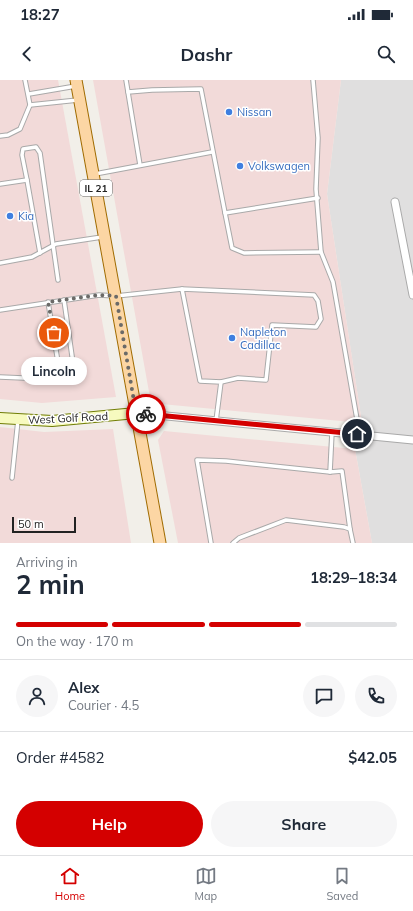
<!DOCTYPE html>
<meta charset="utf-8">
<style>
:root{--surface:#fff;--page:#f6f6f7;--text:#1f2937;--muted:#747a83;--line:#e0e1e3;--accent:#d40000}
body{margin:0;font-family:Mulish,sans-serif;background:var(--page);color:var(--text);height:100vh;display:flex;flex-direction:column;font-size:15px;white-space:nowrap}
*{box-sizing:border-box;margin:0}
p{font-size:13px;color:var(--muted)}
.icon{flex:none;width:22px;height:22px;fill:none;stroke:currentColor;stroke-width:2;stroke-linecap:round;stroke-linejoin:round}
.map{position:relative;height:463px;overflow:hidden}
.sheet{display:flex;flex-direction:column;background:var(--surface);flex:1}
.sheet>*{flex:none}
.scale{position:absolute;left:12px;bottom:10px;width:64px;box-sizing:border-box;padding-left:4px;border:2px solid #222;border-top:0;font-size:11px;line-height:14px;white-space:nowrap;color:#222;-webkit-text-stroke:3px #fff;paint-order:stroke}
.pin{position:absolute;display:grid;place-items:center;width:34px;height:34px;color:#fff;margin:-17px;border:2px solid #fff;border-radius:50%;box-shadow:0 1px 4px #0007}
.courier{position:absolute;display:grid;place-items:center;width:40px;height:40px;margin:-20px;border:3px solid #d40000;border-radius:50%;background:#fff;color:#222;box-shadow:0 1px 5px #0007}
.bubble{position:absolute;height:28px;border-radius:14px;background:var(--surface);box-shadow:0 2px 6px #0003;font-size:13px;font-weight:700;line-height:28px;text-align:center}
.summary em{font-style:normal;font-weight:700}
.summary div{display:flex;flex-direction:column-reverse}
.summary{display:flex;align-items:center;justify-content:space-between;height:68px;padding:0 16px}
h1{font-size:26px;font-weight:700;line-height:30px}
.bar{display:grid;grid-template-columns:repeat(4,1fr);gap:6px 4px;align-content:center;height:48px;padding:0 16px}
.bar i{height:5px;border-radius:3px;background:var(--line)}
.bar .current{background:var(--accent)}
.bar p{grid-column:span 4}
.line{display:flex;align-items:center;gap:10px;padding:0 16px;border-top:1px solid var(--line)}
.line div{flex:1}
.round{display:grid;place-items:center;flex:none;width:42px;height:42px;border-radius:21px;background:var(--page)}
.button{display:flex;gap:8px;margin-top:auto;padding:8px 16px}
.button a{flex:1;height:46px;border-radius:24px;background:var(--accent);color:#fff;font-size:16px;font-weight:700;line-height:46px;text-align:center}
.button a+a{background:var(--page);color:var(--text)}
.status{display:flex;justify-content:space-between;align-items:center;height:28px;padding:0 20px;background:var(--surface);direction:ltr}
.status svg{height:11px;fill:currentColor}
header{display:flex;justify-content:space-between;align-items:center;height:52px;padding:0 16px;background:var(--surface);font-size:18px;font-weight:700}
.dock{display:flex;justify-content:space-around;align-items:center;height:56px;border-top:1px solid var(--line);background:var(--surface);font-size:11px;color:var(--muted)}
.dock a{display:grid;justify-items:center;gap:2px}
.dock .current{color:var(--accent)}
.map>svg:first-child{display:block}
.residential{fill:#e0dfdf}
.commercial{fill:#f2dad9}
.lines{fill:none;stroke-linecap:round;stroke-linejoin:round}
.lane-casing{stroke:#a9a9a9;stroke-width:5.5}
.street-casing{stroke:#a9a9a9;stroke-width:9}
.secondary-casing{stroke:#707d05;stroke-width:12}
.primary-casing{stroke:#a06b00;stroke-width:13}
.lane{stroke:#fff;stroke-width:3.5}
.street{stroke:#fff;stroke-width:7}
.secondary{stroke:#f7fabf;stroke-width:10}
.primary{stroke:#fcd6a4;stroke-width:11}
.done{stroke:#6b6a68;stroke-width:4;stroke-dasharray:0 7.2}
.route{stroke:#d40000;stroke-width:5}
.shop-dot{fill:#3f7fe0;stroke:#fff;stroke-width:1.5}
.labels{text-anchor:middle;dominant-baseline:central;stroke-width:3;stroke-linejoin:round;paint-order:stroke}
.shield{fill:#fff;stroke:#646464;stroke-width:1}
.shield-label{font-size:10px;font-weight:bold;fill:#222}
.shop-label{font-size:11px;fill:#366cbe;stroke:#fff;text-anchor:start}
.street-label{font-size:11px;fill:#222;stroke:#fff}
</style>
<div class="status"><b>18:27</b><svg viewBox="0 0 49 12"><path d="M0 12V9h3v3zM5 12V6h3v6zM10 12V3h3v9zM15 12V0h3v12zM26 1h20v11H26zM47 4h2v5h-2z"/></svg></div>
<header><svg class="icon" aria-label="back" viewBox="0 0 24 24"><path d="M15 5l-7 7 7 7"/></svg>Dashr<svg class="icon" aria-label="search" viewBox="0 0 24 24"><circle cx="10" cy="10" r="6"/><path d="M15 15l6 6"/></svg></header>
<div class="map">
<svg width="413" height="463" viewBox="0 0 413 463">
<rect width="100%" height="100%" fill="#f2efe9"/>
<polygon class="residential" points="341,0 413,0 413,463 372,463 355,369 362,343 327,114"/>
<g class="commercial">
<polygon points="0,0 58,0 116,317 42,323 0,319"/>
<polygon points="93,0 341,0 327,114 362,343 151,323"/>
<polygon points="0,347 44,352 113,349 131,463 0,463"/>
<polygon points="164,351 355,369 372,463 178,463 158,360"/>
</g>
<g class="lines">
<g class="lane-casing">
<g id="lane">
<polyline points="126,0 140,85"/>
<polyline points="313,0 318,58 316,109 321,172 333,202 358,345 357,355"/>
<polyline points="128,12 152,10 201,9 225,133 318,118"/>
<polyline points="29,14 76,6"/>
<polyline points="30,25 78,20"/>
<polyline points="0,56 8,55 20,49 30,25 25,0"/>
<polyline points="95,94 212,72"/>
<polyline points="27,100 22,75 23,69 36,67 40,73 58,200"/>
<polyline points="0,104 27,100 40,173"/>
<polyline points="225,133 232,168 244,173 321,172"/>
<polyline points="0,183 32,177 56,164 102,157"/>
<polyline points="182,209 200,301 221,302 216,341"/>
<polyline points="48,222 61,300"/>
<polyline points="0,230 99,215 116,216 182,209 314,215 318,221 321,239 316,247 272,245 266,300 238,298 221,302"/>
<polyline points="0,297 70,300 75,297 64,220"/>
<polyline points="330,392 332,352"/>
<polyline points="12,398 18,340"/>
<polyline points="211,463 197,380 226,381 330,392 342,391 350,449"/>
<polyline points="233,463 239,458 286,440 344,447 350,449 353,463"/>
</g>
</g>
<g class="street-casing">
<g id="street">
<polyline points="395,122 413,215"/>
<polyline points="136,333 413,360"/>
</g>
</g>
<g class="secondary-casing">
<polyline id="secondary" points="0,338 52,341 136,333"/>
</g>
<g class="primary-casing">
<polyline id="primary" points="76,0 160,463"/>
</g>
<use href="#lane" class="lane"/>
<use href="#street" class="street"/>
<use href="#secondary" class="secondary"/>
<use href="#primary" class="primary"/>
</g>
<g class="lines">
<polyline class="done" points="54,253 48,222 99,215 116,216 136,333 146,334"/>
<polyline class="route" points="146,334 357,354"/>
</g>
<g class="shop-dot">
<circle cx="229" cy="32" r="4"/>
<circle cx="240" cy="86" r="4"/>
<circle cx="10" cy="136" r="4"/>
<circle cx="232" cy="258" r="4"/>
</g>
<g class="labels">
<rect class="shield" x="80" y="100" width="32" height="16" rx="3"/>
<g class="shield-label">
<text x="96" y="108">IL 21</text>
</g>
<g class="shop-label">
<text x="237" y="32">Nissan</text>
<text x="248" y="86">Volkswagen</text>
<text x="18" y="136">Kia</text>
<text x="240" y="252">Napleton<tspan x="240" dy="13">Cadillac</tspan></text>
</g>
<g class="street-label">
<text transform="translate(68 338) rotate(-3)">West Golf Road</text>
</g>
</g>
</svg>
<div class="scale">50 m</div>
<div class="pin" style="left:54px;top:253px;background:#ea580c"><svg class="icon" aria-label="bag" viewBox="0 0 24 24"><path d="M5 8h14l-1 12H6zM9 8a3 3 0 0 1 6 0"/></svg></div>
<div class="pin" style="left:357px;top:354px;background:#1f2937"><svg class="icon" aria-label="home" viewBox="0 0 24 24"><path d="M3 11l9-7 9 7M6 9v11h12V9"/></svg></div>
<div class="courier" style="left:146px;top:334px"><svg class="icon" aria-label="bike" viewBox="0 0 24 24"><circle cx="6" cy="16" r="4"/><circle cx="18" cy="16" r="4"/><path d="M6 16l4-8h5l3 8M10 8l3 8H6M13 5h3"/></svg></div>
<div class="bubble" style="left:21px;top:277px;width:66px">Lincoln</div>
</div>
<section class="sheet">
<div class="summary"><div><h1>2 min</h1><p>Arriving in</p></div><em>18:29–18:34</em></div>
<div class="bar"><i class="current"></i><i class="current"></i><i class="current"></i><i></i><p>On the way · 170 m</p></div>
<div class="line" style="height:72px"><a class="round"><svg class="icon" aria-label="person" viewBox="0 0 24 24"><circle cx="12" cy="8" r="4"/><path d="M4 21q1-7 8-7t8 7"/></svg></a><div><b>Alex</b><p>Courier · 4.5</p></div><a class="round"><svg class="icon" aria-label="chat" viewBox="0 0 24 24"><path d="M4 5h16v11H9l-5 4z"/></svg></a><a class="round"><svg class="icon" aria-label="phone" viewBox="0 0 24 24"><path d="M5 4h4l2 5-3 2q2 4 5 5l2-3 5 2v4C11 20 4 13 5 4z"/></svg></a></div>
<div class="line" style="height:52px"><div>Order #4582</div><b>$42.05</b></div>
<div class="button"><a>Help</a><a>Share</a></div>
</section>
<nav class="dock">
<a class="current"><svg class="icon" aria-label="home" viewBox="0 0 24 24"><path d="M3 11l9-7 9 7M6 9v11h12V9"/></svg>Home</a>
<a><svg class="icon" aria-label="map" viewBox="0 0 24 24"><path d="M3 6l6-2 6 2 6-2v14l-6 2-6-2-6 2zM9 4v14M15 6v14"/></svg>Map</a>
<a><svg class="icon" aria-label="saved" viewBox="0 0 24 24"><path d="M7 4h10v16l-5-4-5 4z"/></svg>Saved</a>
</nav>
